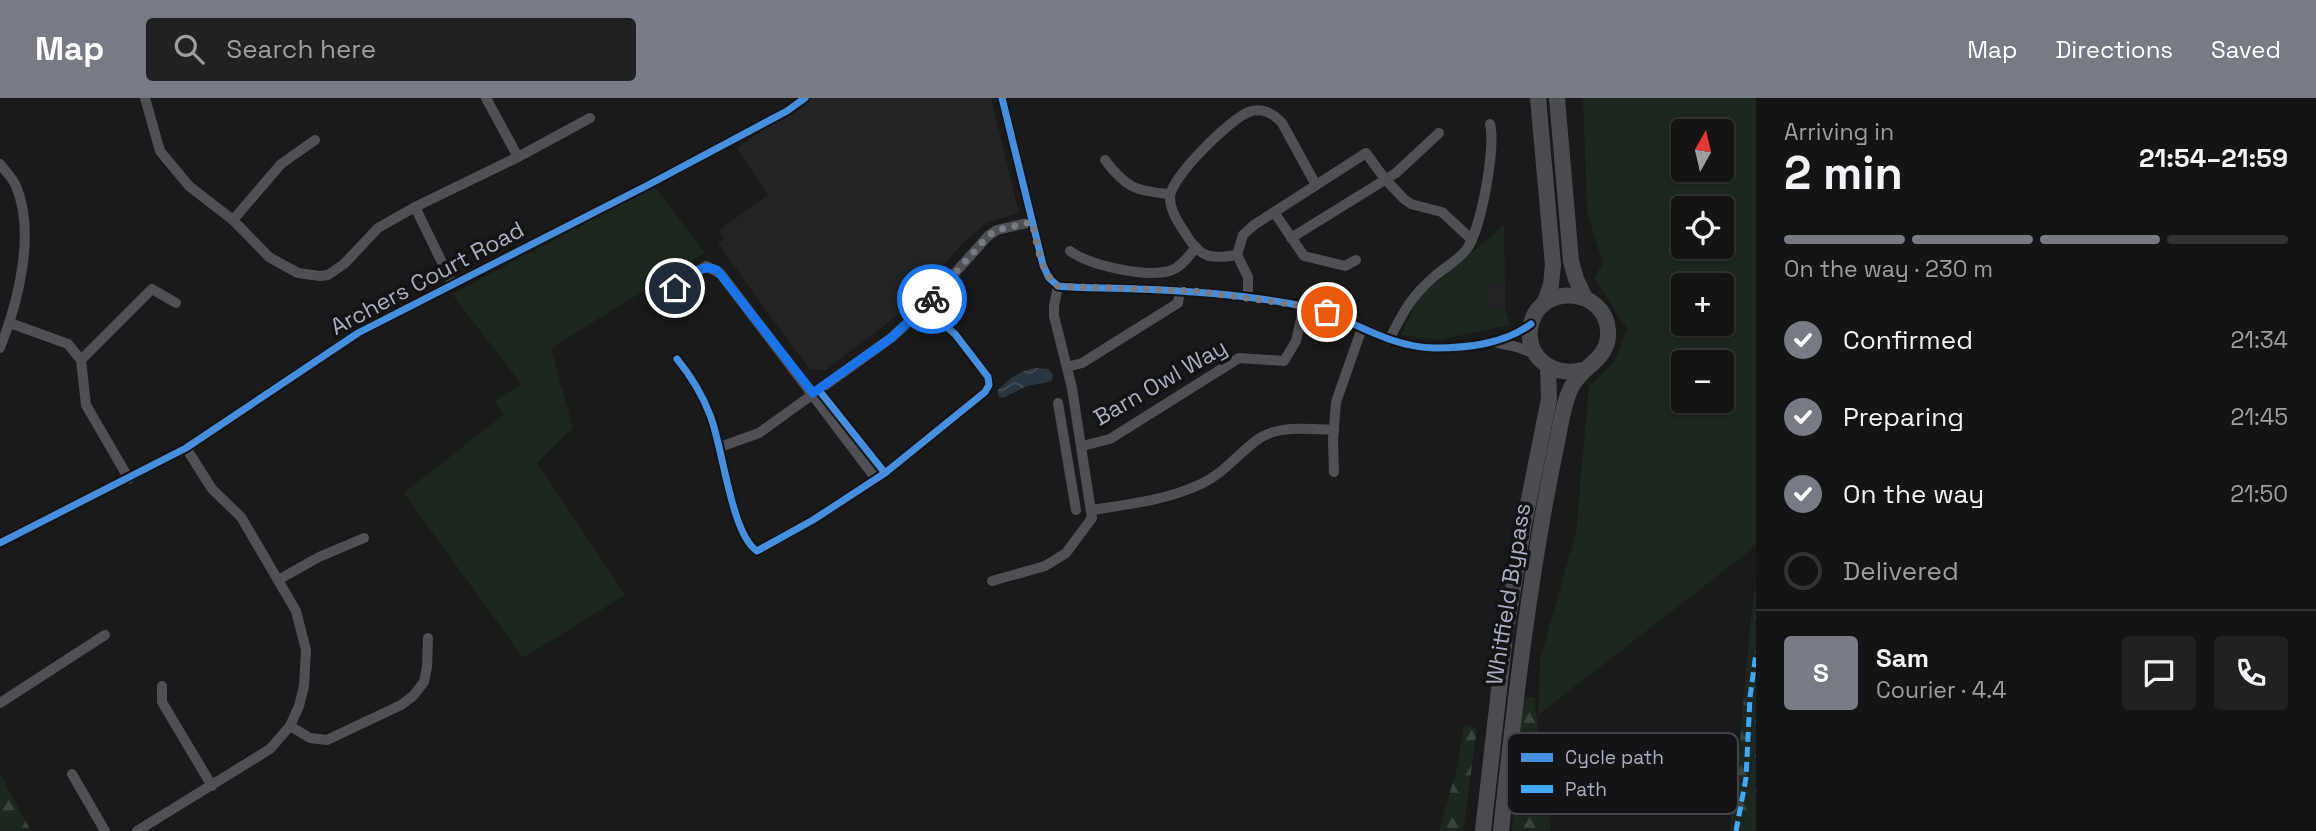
<!DOCTYPE html>
<meta charset="utf-8">
<style>
:root{--surface:#141414;--page:#212122;--text:#f1f3f6;--muted:#9d9ea0;--line:#333334;--accent:#787b84}
body{margin:0;font-family:"Space Grotesk",sans-serif;background:var(--page);color:var(--text);height:100vh;display:flex;flex-direction:column;font-size:26px;white-space:nowrap}
*{box-sizing:border-box;margin:0}
p{font-size:23px;color:var(--muted)}
.icon{flex:none;width:38px;height:38px;fill:none;stroke:currentColor;stroke-width:2;stroke-linecap:round;stroke-linejoin:round}
.map{position:relative;flex:1;overflow:hidden}
.drawer{display:flex;flex-direction:column;background:var(--surface);width:560px}
.drawer>*{flex:none}
.needle{width:46px;rotate:8deg}
.tools{position:absolute;left:1671px;top:21px;display:grid;gap:14px}
.tools a{display:grid;place-items:center;width:63px;height:63px;border-radius:7px;background:var(--surface);box-shadow:0 2px 5px #0004,0 0 0 2px var(--line);font-size:35px}
.pin{position:absolute;display:grid;place-items:center;width:60px;height:60px;color:#fff;margin:-30px;border:4px solid #fff;border-radius:50%;box-shadow:0 2px 7px #0007}
.courier{position:absolute;display:grid;place-items:center;width:70px;height:70px;margin:-35px;border:5px solid #1a73e8;border-radius:50%;background:#fff;color:#222;box-shadow:0 2px 9px #0007}
.headline em{font-style:normal;font-weight:700}
.headline div{display:flex;flex-direction:column-reverse}
.headline{display:flex;align-items:center;justify-content:space-between;height:119px;padding:0 28px}
h1{font-size:46px;font-weight:700;line-height:52px}
.bar{display:grid;grid-template-columns:repeat(4,1fr);gap:10px 7px;align-content:center;height:84px;padding:0 28px}
.bar i{height:9px;border-radius:5px;background:var(--line)}
.bar .current{background:var(--accent)}
.bar p{grid-column:span 4}
.line{display:flex;align-items:center;gap:18px;padding:0 28px;border-top:2px solid var(--line)}
.line div{flex:1}
.round{display:grid;place-items:center;flex:none;width:74px;height:74px;border-radius:7px;background:var(--page)}
ol{padding:0 28px;list-style:none}
li{display:flex;align-items:center;gap:21px;height:77px}
li p{margin-inline-start:auto}
li .icon{padding:7px;border-radius:50%;background:var(--accent);color:#fff;stroke-width:4}
li:last-child{color:var(--muted)}
li i{width:38px;height:38px;border:4px solid var(--line);border-radius:50%}
header{display:flex;align-items:center;gap:42px;box-sizing:border-box;height:98px;padding:0 35px;background:var(--accent);color:#fff}
header strong{font-size:33px}
nav{display:flex;gap:38px;margin-inline-start:auto;font-size:24px}
.search{width:490px;height:63px;background:var(--page);display:flex;align-items:center;gap:18px;box-sizing:border-box;padding:0 24px;border-radius:7px;color:var(--muted);font-size:26px}
main{display:flex;flex:1;min-height:0}
.map>svg:first-child{display:block}
.built{fill:#242427}
.green{fill:#1d261f;fill-rule:evenodd}
.forest{fill:url(#forest-firs)}
.water{fill:url(#water-waves)}
.lines{fill:none;stroke-linecap:round;stroke-linejoin:round}
.minor{stroke:#4e5054;stroke-width:10}
.highway{stroke:#4b4c50;stroke-width:16}
.quiet{stroke:#3fa9f5;stroke-width:5;stroke-dasharray:10 5;stroke-linecap:butt}
.cycleway-casing{stroke:#141417;stroke-width:11}
.cycleway{stroke:#468fdf;stroke-width:7}
.done{stroke:#787b84;stroke-width:7;stroke-dasharray:0 12.6}
.route{stroke:#1a73e8;stroke-width:9}
.labels{text-anchor:middle;dominant-baseline:central;stroke-width:7;stroke-linejoin:round;paint-order:stroke}
.street-label{font-size:23px;fill:#aaafbd;stroke:#141417}
.key{fill:#141417;stroke:#414249;stroke-width:2}
.key-label{font-size:19px;fill:#aaafbd}
</style>
<header>
<strong>Map</strong>
<div class="search"><svg class="icon" aria-label="search" viewBox="0 0 24 24"><circle cx="10" cy="10" r="6"/><path d="M15 15l6 6"/></svg>Search here</div>
<nav><a>Map</a><a>Directions</a><a>Saved</a></nav>
</header>
<main>
<div class="map">
<svg width="1756" height="733" viewBox="0 0 1756 733">
<defs>
<pattern id="forest-firs" width="22" height="20" patternUnits="userSpaceOnUse" patternTransform="scale(1.75)"><rect width="22" height="20" fill="#1d261f"/><path d="M5 1l3.5 6h-7zM16 11l3.5 6h-7z" fill="#3b433e"/></pattern>
<pattern id="water-waves" width="16" height="10" patternUnits="userSpaceOnUse" patternTransform="scale(1.75)"><rect width="16" height="10" fill="#2b353e"/><path d="M0 5q4-4 8 0t8 0" fill="none" stroke="#475058"/></pattern>
</defs>
<rect width="100%" height="100%" fill="#1a1a1b"/>
<g class="built">
<polygon points="809,0 991,0 1019,115 988,124 963,145 898,217 826,272 809,271 718,146 724,141 719,132 768,97 737,50"/>
<rect x="1488" y="185" width="17" height="25"/>
</g>
<g class="green">
<path d="M1583 0H1756V448L1538 617 1540 562 1576 434 1589 288 1614 264 1627 231 1594 180 1603 165 1587 114ZM1722 33V72H1684V33ZM1722 110V149H1684V110ZM1684 187H1722V226H1684ZM1684 264H1722V303H1684Z"/>
<polygon points="654,88 705,155 551,250 573,330 537,365 625,497 523,560 404,395 503,317 495,303 521,286 452,196"/>
<polygon points="1504,127 1505,185 1488,186 1488,210 1505,210 1510,227 1439,242 1401,237 1418,200"/>
</g>
<g class="forest">
<path d="M1756 482V722L1755 733H1729C1743 650 1744 565 1756 482Z"/>
<polygon points="1521,599 1534,599 1551,733 1512,733"/>
<polygon points="1464,627 1477,630 1463,733 1439,733 1457,670"/>
<polygon points="0,676 31,733 0,733"/>
</g>
<path class="water" d="M1037 270 1048 271 1053 276 1052 283 1027 288 1003 300 998 298V292C1009 280 1022 271 1037 270Z"/>
<g class="lines">
<g class="minor">
<polyline points="145,0 160,53 189,88 233,122 269,159 298,175 320,178 328,177 344,166 378,130 415,109 518,59 590,20"/>
<polyline points="486,0 518,59"/>
<path d="M1002 0 1043 167 1049 180 1058 188C1084 191 1111 189 1138 191 1193 193 1249 197 1303 208 1350 218 1384 249 1434 250 1468 250 1504 246 1531 226"/>
<path d="M1105 62C1126 90 1136 93 1169 96"/>
<path d="M0 66C5 73 13 80 16 88 36 135 18 205 0 250"/>
<polyline points="415,109 452,185"/>
<polyline points="1274,114 1304,158 1345,168 1356,162"/>
<polyline points="233,122 281,66 315,42"/>
<polyline points="1291,140 1396,75 1439,35"/>
<path d="M1070 153C1089 167 1148 181 1172 172 1182 168 1190 157 1196 149"/>
<path d="M1237 157C1213 161 1201 161 1187 138 1180 127 1170 114 1170 99 1170 80 1231 20 1249 14 1262 9 1274 16 1282 25L1316 87"/>
<polyline points="675,190 706,168 721,176 876,381"/>
<polyline points="1248,200 1248,179 1237,157 1243,137 1254,127 1366,55 1385,81 1404,101 1411,106 1442,114 1471,141"/>
<polyline points="10,225 68,246 81,262 86,307 129,381"/>
<path d="M1389 242C1403 214 1412 197 1436 177 1446 169 1458 162 1466 152 1481 133 1496 49 1490 26"/>
<polyline points="1498,245 1517,249 1536,256"/>
<path d="M677 261C691 278 702 296 710 317 723 349 731 436 757 453L813 422 885 375 985 294 989 287 988 279 955 236 924 210"/>
<polyline points="81,262 152,191 176,205"/>
<polyline points="1067,269 1082,265 1178,205 1180,192"/>
<polyline points="1058,305 1076,412"/>
<polyline points="1082,348 1110,341 1239,260 1284,263 1296,243 1304,208"/>
<polyline points="720,349 759,335 891,240 921,213 988,138 997,132 1032,124"/>
<polyline points="1334,374 1333,342 1336,304 1362,230"/>
<path d="M1092 412C1129 406 1167 402 1201 386 1225 375 1239 354 1260 340 1280 327 1311 331 1334 332"/>
<polyline points="0,445 186,350 358,235 648,87 787,13 805,0"/>
<polyline points="278,482 319,459 364,440"/>
<polyline points="992,483 1045,468 1066,455 1092,420 1072,290 1054,218 1054,208 1058,188"/>
<polyline points="162,588 162,604 212,688"/>
<polyline points="0,605 105,537"/>
<polyline points="290,628 310,640 327,642 401,607 413,598 424,584 427,569 428,540"/>
<polyline points="72,676 105,733"/>
<polyline points="137,733 270,651 290,628 299,608 304,588 306,552 296,513 241,419 212,391 186,350"/>
</g>
<g class="highway">
<polyline points="1538,0 1553,167 1551,187 1544,206"/>
<polyline points="1557,0 1571,163 1576,181 1585,200"/>
<polyline points="1483,733 1505,539 1524,426 1549,301 1548,268"/>
<path d="M1501 733C1515 602 1530 473 1557 344 1561 326 1563 305 1572 288 1583 267 1610 261 1608 233 1606 190 1541 184 1531 226 1523 259 1554 280 1583 272"/>
</g>
<polyline class="quiet" points="1736,733 1746,680 1750,599 1756,555"/>
<g class="cycleway-casing">
<g id="cycleway">
<path d="M1002 0 1043 167 1049 180 1058 188C1084 191 1111 189 1138 191 1193 193 1249 197 1303 208 1350 218 1384 249 1434 250 1468 250 1504 246 1531 226"/>
<path d="M677 261C691 278 702 296 710 317 723 349 731 436 757 453L813 422 885 375 985 294 989 287 988 279 955 236 924 210"/>
<polyline points="818,291 885,375"/>
<polyline points="0,445 186,350 358,235 648,87 787,13 805,0"/>
</g>
</g>
<use href="#cycleway" class="cycleway"/>
</g>
<g class="lines">
<path class="done" d="M932 201 988 138 997 132 1032 124C1037 145 1040 175 1058 188L1195 193 1304 208 1327 214"/>
<path class="route" d="M675 190C688 180 700 164 717 172L813 295 891 240 932 201"/>
</g>
<g class="labels">
<g class="street-label">
<text transform="translate(427 180) rotate(-28)">Archers Court Road</text>
<text transform="translate(1160 284) rotate(-30)">Barn Owl Way</text>
<text transform="translate(1508 496) rotate(-81)">Whitfield Bypass</text>
</g>
</g>
<rect x="1507" y="635" width="231" height="81" rx="10" class="key"/>
<rect x="1521" y="655" width="32" height="9" fill="#468fdf"/>
<rect x="1521" y="687" width="32" height="8" fill="#3fa9f5"/>
<g class="key-label">
<text x="1565" y="666">Cycle path</text>
<text x="1565" y="698">Path</text>
</g>
</svg>
<div class="tools">
<a><svg class="needle" viewBox="-14 -14 28 28"><path d="M0-13l5 13h-10z" fill="#e53935"/><path d="M0 13l5-13h-10z" fill="#9d9ea0"/></svg></a>
<a><svg class="icon" aria-label="locate" viewBox="0 0 24 24"><circle cx="12" cy="12" r="6"/><path d="M12 2v4M12 18v4M2 12h4M18 12h4"/></svg></a>
<a>+</a>
<a>−</a>
</div>
<div class="pin" style="left:1327px;top:214px;background:#ea580c"><svg class="icon" aria-label="bag" viewBox="0 0 24 24"><path d="M5 8h14l-1 12H6zM9 8a3 3 0 0 1 6 0"/></svg></div>
<div class="pin" style="left:675px;top:190px;background:#1f2937"><svg class="icon" aria-label="home" viewBox="0 0 24 24"><path d="M3 11l9-7 9 7M6 9v11h12V9"/></svg></div>
<div class="courier" style="left:932px;top:201px"><svg class="icon" aria-label="bike" viewBox="0 0 24 24"><circle cx="6" cy="16" r="4"/><circle cx="18" cy="16" r="4"/><path d="M6 16l4-8h5l3 8M10 8l3 8H6M13 5h3"/></svg></div>
</div>
<section class="drawer">
<div class="headline"><div><h1>2 min</h1><p>Arriving in</p></div><em>21:54–21:59</em></div>
<div class="bar"><i class="current"></i><i class="current"></i><i class="current"></i><i></i><p>On the way · 230 m</p></div>
<ol>
<li><svg class="icon" aria-label="check" viewBox="0 0 24 24"><path d="M5 12l5 5 9-10"/></svg>Confirmed<p>21:34</p></li>
<li><svg class="icon" aria-label="check" viewBox="0 0 24 24"><path d="M5 12l5 5 9-10"/></svg>Preparing<p>21:45</p></li>
<li><svg class="icon" aria-label="check" viewBox="0 0 24 24"><path d="M5 12l5 5 9-10"/></svg>On the way<p>21:50</p></li>
<li><i></i>Delivered</li>
</ol>
<div class="line" style="height:126px"><b class="round" style="background:var(--accent);color:#fff">S</b><div><b>Sam</b><p>Courier · 4.4</p></div><a class="round"><svg class="icon" aria-label="chat" viewBox="0 0 24 24"><path d="M4 5h16v11H9l-5 4z"/></svg></a><a class="round"><svg class="icon" aria-label="phone" viewBox="0 0 24 24"><path d="M5 4h4l2 5-3 2q2 4 5 5l2-3 5 2v4C11 20 4 13 5 4z"/></svg></a></div>
</section>
</main>
